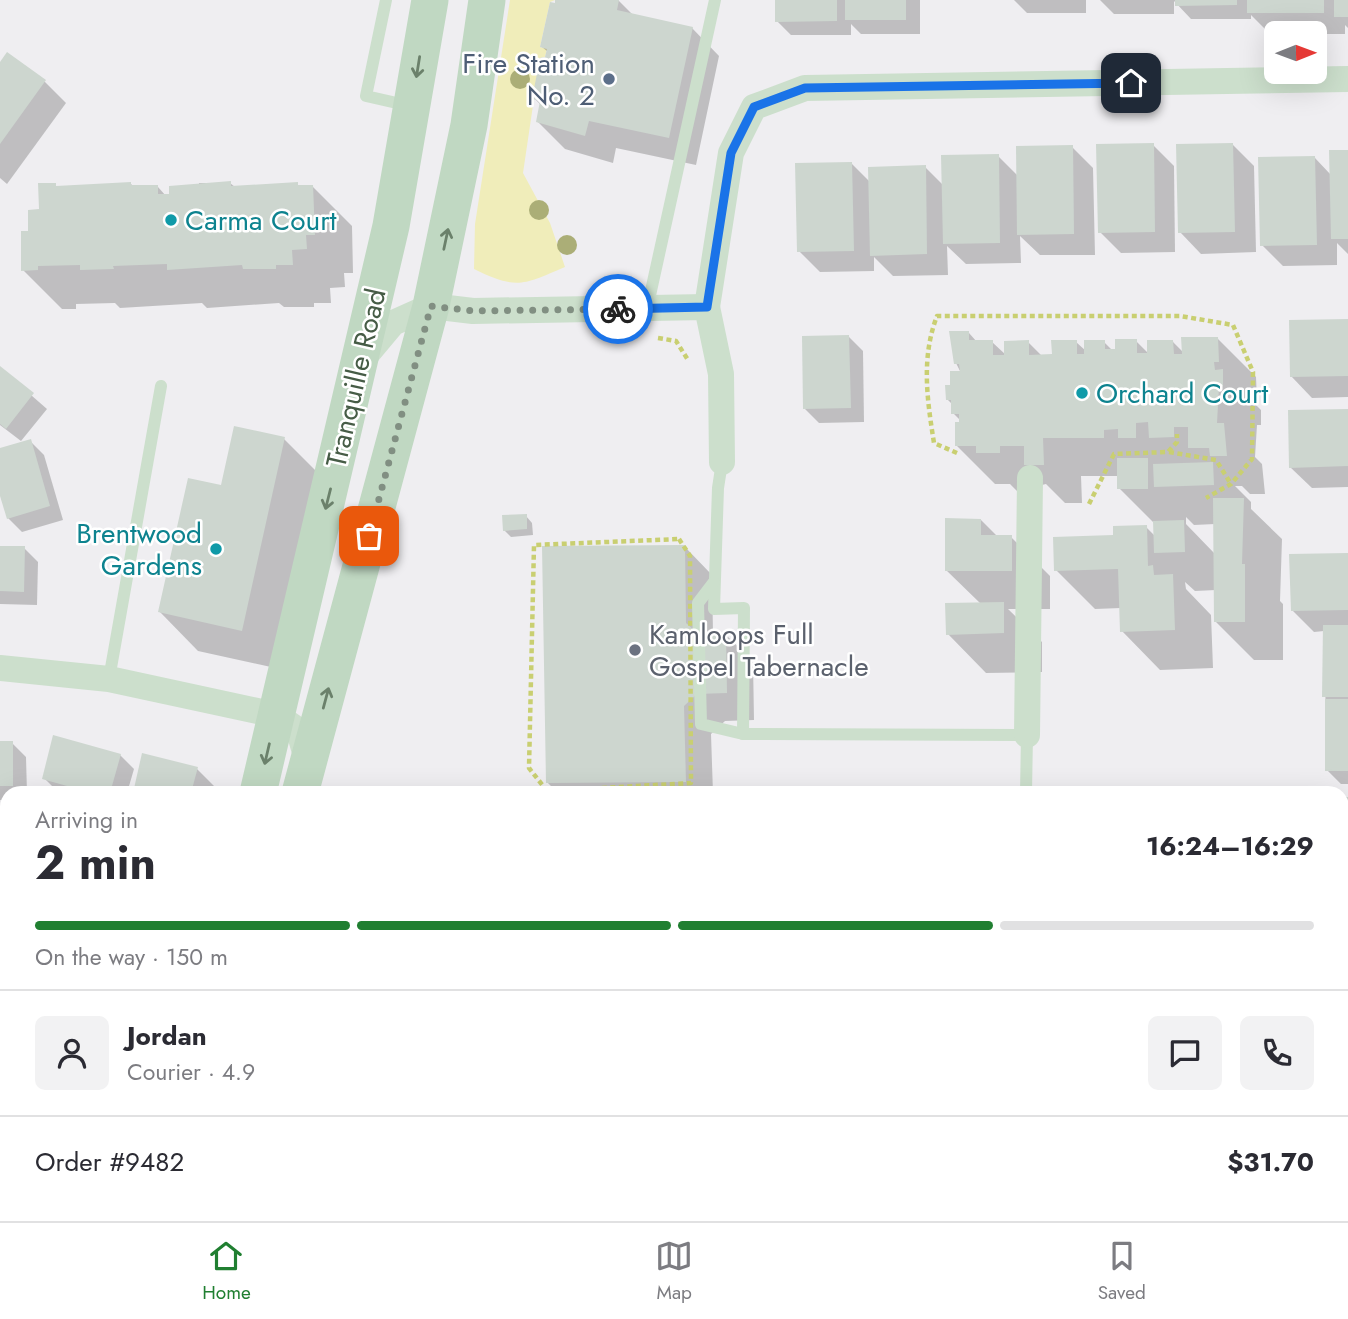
<!DOCTYPE html>
<meta charset="utf-8">
<style>
:root{--surface:#fff;--page:#f2f2f3;--text:#2b2b33;--muted:#7c7c81;--line:#e1e1e2;--accent:#207f31}
body{margin:0;font-family:Jost,sans-serif;background:var(--page);color:var(--text);height:100vh;display:flex;flex-direction:column;font-size:26px;white-space:nowrap}
*{box-sizing:border-box;margin:0}
p{font-size:23px;color:var(--muted)}
.icon{flex:none;width:38px;height:38px;fill:none;stroke:currentColor;stroke-width:2;stroke-linecap:round;stroke-linejoin:round}
.map{position:relative;flex:1;overflow:hidden}
.side{position:absolute;left:0px;top:786px;width:1349px;height:436px;display:flex;flex-direction:column;background:var(--surface);border-radius:21px 21px 0 0;box-shadow:0 7px 28px #0002}
.side>*{flex:none}
.needle{width:46px;rotate:89deg}
.tools{position:absolute;left:1264px;top:21px;display:grid;gap:14px}
.tools a{display:grid;place-items:center;width:63px;height:63px;border-radius:10px;background:var(--surface);box-shadow:0 7px 28px #0002;font-size:35px}
.pin{position:absolute;display:grid;place-items:center;width:60px;height:60px;color:#fff;margin:-30px;border-radius:14px;box-shadow:0 4px 10px #0006}
.courier{position:absolute;display:grid;place-items:center;width:70px;height:70px;margin:-35px;border:5px solid #1a73e8;border-radius:50%;background:#fff;color:#222;box-shadow:0 2px 9px #0007}
.head em{font-style:normal;font-weight:700}
.head div{display:flex;flex-direction:column-reverse}
.head{display:flex;align-items:center;justify-content:space-between;height:119px;padding:0 35px}
h1{font-size:46px;font-weight:700;line-height:52px}
.bar{display:grid;grid-template-columns:repeat(4,1fr);gap:10px 7px;align-content:center;height:84px;padding:0 35px}
.bar i{height:9px;border-radius:5px;background:var(--line)}
.bar .active{background:var(--accent)}
.bar p{grid-column:span 4}
.line{display:flex;align-items:center;gap:18px;padding:0 35px;border-top:2px solid var(--line)}
.line div{flex:1}
.round{display:grid;place-items:center;flex:none;width:74px;height:74px;border-radius:10px;background:var(--page)}
.menu{display:flex;justify-content:space-around;align-items:center;height:98px;border-top:2px solid var(--line);background:var(--surface);font-size:19px;color:var(--muted)}
.menu a{display:grid;justify-items:center;gap:4px}
.menu .active{color:var(--accent)}
.map>svg:first-child{display:block}
.green{fill:#f0edba}
.shadow{fill:#0003;fill-rule:evenodd}
.building{fill:#cdd6cf}
.lines{fill:none;stroke-linecap:round;stroke-linejoin:round}
.path{stroke:#c9cf71;stroke-width:4.5;stroke-dasharray:5 3.5;stroke-linecap:butt}
.service{stroke:#ccdfcc;stroke-width:12}
.minor{stroke:#ccdfcc;stroke-width:26}
.secondary{stroke:#c0d8c2;stroke-width:37}
.tree{fill:#abae77}
.oneway{stroke:#6b816b}
.done{stroke:#818f82;stroke-width:7;stroke-dasharray:0 12.6}
.route{stroke:#1a73e8;stroke-width:9}
.service-dot{fill:#5c6f8a;stroke:#fff;stroke-width:2.5}
.culture-dot{fill:#0f9aa8;stroke:#fff;stroke-width:2.5}
.worship-dot{fill:#6b7280;stroke:#fff;stroke-width:2.5}
.labels{text-anchor:middle;dominant-baseline:central;stroke-width:5;stroke-linejoin:round;paint-order:stroke}
.service-label{font-size:28px;fill:#4e5e75;stroke:#fff;text-anchor:end}
.culture-label{font-size:28px;fill:#0d838f;stroke:#fff;text-anchor:start}
.street-label{font-size:28px;fill:#465c46;stroke:#fff}
.worship-label{font-size:28px;fill:#5b616d;stroke:#fff;text-anchor:start}
</style>
<div class="map">
<svg width="1348" height="1221" viewBox="0 0 1348 1221">
<rect width="100%" height="100%" fill="#efeef1"/>
<path class="green" d="M510 0H555L550 2 540 47 547 49 545 57 540 58 523 173 550 223 565 267C523 285 517 290 474 269L475 224Z"/>
<g class="shadow">
<polygon points="557,0 618,0 634,16 692,28 719,56 696,165 616,148 613,163 565,149 537,121 541,105 534,98 548,52 542,47"/>
<polygon points="777,0 920,0 920,34 861,34 851,24 851,35 791,35 777,21"/>
<polygon points="1014,0 1086,0 1086,13 1027,13"/>
<polygon points="1100,0 1348,0 1348,28 1345,25 1345,34 1270,34 1251,15 1251,19 1191,19 1174,1 1174,14 1114,14"/>
<polygon points="0,65 45,82 66,103 7,184 0,178"/>
<polygon points="1153,145 1174,166 1175,252 1121,253 1100,232"/>
<polygon points="1233,145 1254,166 1256,252 1201,254 1180,232"/>
<polygon points="1072,147 1093,168 1095,255 1040,255 1020,236 1021,263 966,264 947,246 948,275 893,276 874,257 874,271 820,272 799,251 852,164 870,182 925,167 944,186 998,156 1018,176"/>
<polygon points="1348,152 1348,254 1337,243 1337,265 1283,266 1262,245 1315,158 1331,175"/>
<polygon points="199,183 230,183 235,187 297,184 300,187 313,187 352,226 353,273 344,273 345,287 330,288 331,303 314,303 314,307 284,307 279,303 207,308 202,303 120,308 115,303 76,304 76,309 62,309 23,270 30,233 55,185 59,188 131,184 134,187 158,187 166,196 199,187"/>
<polygon points="1348,320 1348,397 1312,398 1291,376"/>
<path d="M969 333 977 342H992L1006 355 1028 342 1042 356H1053L1076 342 1086 351 1104 342 1113 351 1136 341 1149 354 1173 342 1183 352 1218 339 1256 377 1257 400H1251L1261 410V425H1257L1255 457 1262 464 1265 494H1250L1242 486H1235L1251 502V509L1282 539 1280 601 1283 604V660H1254L1216 622V590L1195 591 1185 582 1186 589 1211 615 1213 668 1160 670 1122 631 1121 608 1095 609 1056 570 1115 536 1146 527 1155 536V524L1119 488V476H1081L1082 503H1065L1046 484 1017 491 1010 484H995L957 446 961 421 953 413V405L947 399 961 373 956 363ZM1186 517 1194 525 1215 524V554L1186 524Z"/>
<polygon points="849,337 863,351 864,422 819,423 805,409"/>
<polygon points="0,368 47,409 21,441 0,425"/>
<polygon points="1348,411 1348,487 1312,488 1290,467"/>
<polygon points="284,439 323,478 280,669 198,651 160,612 223,487"/>
<polygon points="30,441 44,455 63,520 22,532 8,518 0,489 0,450"/>
<polygon points="526,516 532,523 533,535 511,537 504,530"/>
<polygon points="981,520 998,537 1011,537 1050,576 1050,609 1008,609 1042,642 1042,672 986,673 948,634 981,604 946,570"/>
<polygon points="685,547 712,575 713,634 725,634 753,661 754,720 725,721 711,734 713,793 558,793 547,782"/>
<polygon points="0,548 24,548 38,562 37,605 0,604"/>
<polygon points="1348,554 1348,784 1341,784 1327,770 1324,631 1314,632 1292,610"/>
<polygon points="0,743 12,743 26,757 27,793 7,793 7,800 0,800"/>
<polygon points="120,755 134,769 127,793 59,793 44,778"/>
<polygon points="197,769 218,790 217,793 134,793"/>
<rect x="1342" y="799" width="6" height="58"/>
<polygon points="1342,865 1348,865 1348,948 1342,946"/>
<polygon points="1342,1083 1348,1083 1348,1137 1342,1131"/>
</g>
<g class="building">
<polygon points="555,0 619,0 617,10 693,27 669,138 589,121 585,136 536,122 540,101 532,99 540,58 545,57 547,49 540,47 550,2 555,3"/>
<polygon points="775,0 837,0 837,21 775,22"/>
<rect x="845" y="0" width="61" height="20"/>
<polygon points="1175,0 1237,0 1237,5 1175,6"/>
<rect x="1247" y="0" width="77" height="13"/>
<rect x="1334" y="0" width="14" height="17"/>
<polygon points="7,52 46,80 0,144 0,62"/>
<polygon points="1154,143 1155,232 1098,233 1096,144"/>
<polygon points="1233,143 1235,232 1178,233 1176,144"/>
<polygon points="1073,145 1074,234 1017,235 1016,146"/>
<polygon points="1329,150 1348,150 1348,239 1331,239"/>
<polygon points="999,154 1000,243 943,244 941,155"/>
<polygon points="1315,156 1317,245 1260,246 1258,157"/>
<polygon points="852,162 854,251 797,252 795,163"/>
<polygon points="926,165 927,254 870,256 868,167"/>
<polygon points="231,181 231,186 298,182 298,185 313,185 315,235 306,235 307,249 292,250 293,265 276,265 276,269 243,269 242,265 167,270 167,264 113,266 114,269 80,270 80,265 38,266 38,270 21,271 21,231 28,231 28,210 39,209 38,183 56,183 56,186 131,182 131,185 158,185 158,194 169,194 169,186"/>
<polygon points="1348,319 1348,376 1290,377 1289,320"/>
<polygon points="949,331 969,331 969,340 993,340 993,355 1004,355 1004,341 1029,340 1029,355 1052,354 1051,340 1077,340 1077,354 1084,354 1084,340 1105,340 1105,349 1115,349 1115,339 1137,339 1137,353 1147,353 1147,340 1173,340 1174,354 1182,354 1181,337 1218,337 1219,362 1214,362 1215,370 1223,369 1223,386 1219,387 1217,423 1224,423 1227,456 1210,456 1209,448 1188,448 1188,427 1174,427 1174,437 1149,438 1148,422 1136,423 1136,438 1118,438 1118,429 1104,430 1104,438 1043,438 1044,465 1024,465 1024,446 1000,446 1000,453 976,453 976,446 955,446 955,422 959,422 959,414 951,414 951,400 946,400 945,385 950,385 950,371 960,371 959,364 954,364"/>
<polygon points="849,335 851,408 803,409 802,336"/>
<polygon points="0,366 34,393 6,429 0,424"/>
<polygon points="1348,409 1348,466 1289,468 1288,410"/>
<polygon points="234,426 285,437 242,631 158,612 188,478 221,485"/>
<polygon points="31,439 50,506 7,519 0,496 0,448"/>
<rect x="1117" y="458" width="31" height="31"/>
<polygon points="1213,462 1214,485 1154,487 1153,464"/>
<polygon points="1213,498 1244,498 1242,564 1245,564 1245,622 1214,622"/>
<polygon points="527,514 527,529 503,531 502,515"/>
<polygon points="945,518 981,519 981,535 1012,535 1012,571 945,571"/>
<polygon points="1184,520 1185,552 1154,553 1153,521"/>
<polygon points="1147,525 1148,566 1153,565 1154,575 1173,574 1175,630 1120,632 1118,569 1054,571 1053,537 1113,535 1113,526"/>
<polygon points="685,545 686,623 696,632 726,632 727,693 697,694 684,706 686,782 546,783 542,546"/>
<polygon points="0,546 25,546 24,592 0,591"/>
<polygon points="1348,553 1348,610 1291,611 1289,554"/>
<polygon points="1004,602 1004,633 946,635 945,603"/>
<polygon points="1323,625 1348,625 1348,697 1322,697"/>
<rect x="1325" y="699" width="23" height="72"/>
<polygon points="53,735 121,754 110,793 92,793 42,779"/>
<rect x="0" y="741" width="13" height="45"/>
<polygon points="142,753 198,767 191,793 133,793"/>
<rect x="1342" y="797" width="6" height="47"/>
<rect x="1342" y="863" width="6" height="72"/>
<polygon points="7,879 7,924 0,919 0,889"/>
<rect x="1342" y="1081" width="6" height="45"/>
<polygon points="7,1127 7,1167 0,1157 0,1132"/>
</g>
<g class="lines">
<g class="path">
<polyline points="658,338 676,341 688,360"/>
<polyline points="1169,452 1216,460 1231,484"/>
<path d="M957 453 934 443C927 399 921 358 937 316H1180L1233 325 1253 372 1252 459 1231 484 1206 498"/>
<polyline points="1089,504 1114,454 1168,452 1177,442 1177,434"/>
<polygon points="679,539 690,556 691,783 547,791 529,768 534,545"/>
</g>
<g class="service">
<polyline points="386,0 366,96 410,106"/>
<polyline points="647,309 715,0"/>
<polyline points="722,462 718,488 714,609 744,608 743,734"/>
<polyline points="714,582 698,603 701,724 743,734 1027,735 1026,793"/>
<polyline points="109,679 161,386"/>
</g>
<g class="minor">
<polyline points="707,307 731,153 754,107 805,88 1348,79"/>
<polyline points="362,360 393,323 431,306 473,311 707,307 721,374 722,462"/>
<polyline points="0,668 109,679 276,715 299,731 308,763"/>
<polyline points="1027,735 1030,478"/>
<polyline points="1342,989 1348,988"/>
</g>
<g class="secondary">
<polyline points="258,793 391,226 430,0"/>
<polyline points="300,793 431,306 469,125 487,0"/>
<polyline points="162,1221 163,1214"/>
<polyline points="197,1221 199,1214"/>
</g>
</g>
<g class="tree">
<circle cx="520" cy="79" r="10"/>
<circle cx="539" cy="210" r="10"/>
<circle cx="567" cy="245" r="10"/>
</g>
<defs><path id="oneway-shaft" d="M-6 0H5M1.5-3L5.5 0L1.5 3" fill="none" stroke-width="1.6" stroke-linecap="round" stroke-linejoin="round" transform="scale(1.75)"/></defs>
<g class="oneway">
<use href="#oneway-shaft" transform="translate(418 67) rotate(99)"/>
<use href="#oneway-shaft" transform="translate(446 239) rotate(-78)"/>
<use href="#oneway-shaft" transform="translate(328 499) rotate(104)"/>
<use href="#oneway-shaft" transform="translate(326 698) rotate(-75)"/>
<use href="#oneway-shaft" transform="translate(267 754) rotate(103)"/>
</g>
<g class="lines">
<polyline class="done" points="369,536 431,306 473,311 618,309"/>
<polyline class="route" points="618,309 707,307 731,153 754,107 805,88 1131,83"/>
</g>
<circle class="service-dot" cx="609" cy="79" r="7"/>
<g class="culture-dot">
<circle cx="171" cy="220" r="7"/>
<circle cx="1082" cy="393" r="7"/>
<circle cx="216" cy="549" r="7"/>
</g>
<circle class="worship-dot" cx="635" cy="650" r="7"/>
<g class="labels">
<g class="service-label">
<text x="595" y="63">Fire Station<tspan x="595" dy="32">No. 2</tspan></text>
</g>
<g class="culture-label">
<text x="185" y="220">Carma Court</text>
<text x="1096" y="393">Orchard Court</text>
<text x="202" y="533" text-anchor="end">Brentwood<tspan x="202" dy="32">Gardens</tspan></text>
</g>
<g class="street-label">
<text transform="translate(356 378) rotate(-77)">Tranquille Road</text>
</g>
<g class="worship-label">
<text x="649" y="634">Kamloops Full<tspan x="649" dy="32">Gospel Tabernacle</tspan></text>
</g>
</g>
</svg>
<div class="tools">
<a><svg class="needle" viewBox="-14 -14 28 28"><path d="M0-13l5 13h-10z" fill="#e53935"/><path d="M0 13l5-13h-10z" fill="#7c7c81"/></svg></a>
</div>
<div class="pin" style="left:369px;top:536px;background:#ea580c"><svg class="icon" aria-label="bag" viewBox="0 0 24 24"><path d="M5 8h14l-1 12H6zM9 8a3 3 0 0 1 6 0"/></svg></div>
<div class="pin" style="left:1131px;top:83px;background:#1f2937"><svg class="icon" aria-label="home" viewBox="0 0 24 24"><path d="M3 11l9-7 9 7M6 9v11h12V9"/></svg></div>
<div class="courier" style="left:618px;top:309px"><svg class="icon" aria-label="bike" viewBox="0 0 24 24"><circle cx="6" cy="16" r="4"/><circle cx="18" cy="16" r="4"/><path d="M6 16l4-8h5l3 8M10 8l3 8H6M13 5h3"/></svg></div>
<section class="side">
<div class="head"><div><h1>2 min</h1><p>Arriving in</p></div><em>16:24–16:29</em></div>
<div class="bar"><i class="active"></i><i class="active"></i><i class="active"></i><i></i><p>On the way · 150 m</p></div>
<div class="line" style="height:126px"><a class="round"><svg class="icon" aria-label="person" viewBox="0 0 24 24"><circle cx="12" cy="8" r="4"/><path d="M4 21q1-7 8-7t8 7"/></svg></a><div><b>Jordan</b><p>Courier · 4.9</p></div><a class="round"><svg class="icon" aria-label="chat" viewBox="0 0 24 24"><path d="M4 5h16v11H9l-5 4z"/></svg></a><a class="round"><svg class="icon" aria-label="phone" viewBox="0 0 24 24"><path d="M5 4h4l2 5-3 2q2 4 5 5l2-3 5 2v4C11 20 4 13 5 4z"/></svg></a></div>
<div class="line" style="height:91px"><div>Order #9482</div><b>$31.70</b></div>
</section>
</div>
<nav class="menu">
<a class="active"><svg class="icon" aria-label="home" viewBox="0 0 24 24"><path d="M3 11l9-7 9 7M6 9v11h12V9"/></svg>Home</a>
<a><svg class="icon" aria-label="map" viewBox="0 0 24 24"><path d="M3 6l6-2 6 2 6-2v14l-6 2-6-2-6 2zM9 4v14M15 6v14"/></svg>Map</a>
<a><svg class="icon" aria-label="saved" viewBox="0 0 24 24"><path d="M7 4h10v16l-5-4-5 4z"/></svg>Saved</a>
</nav>
